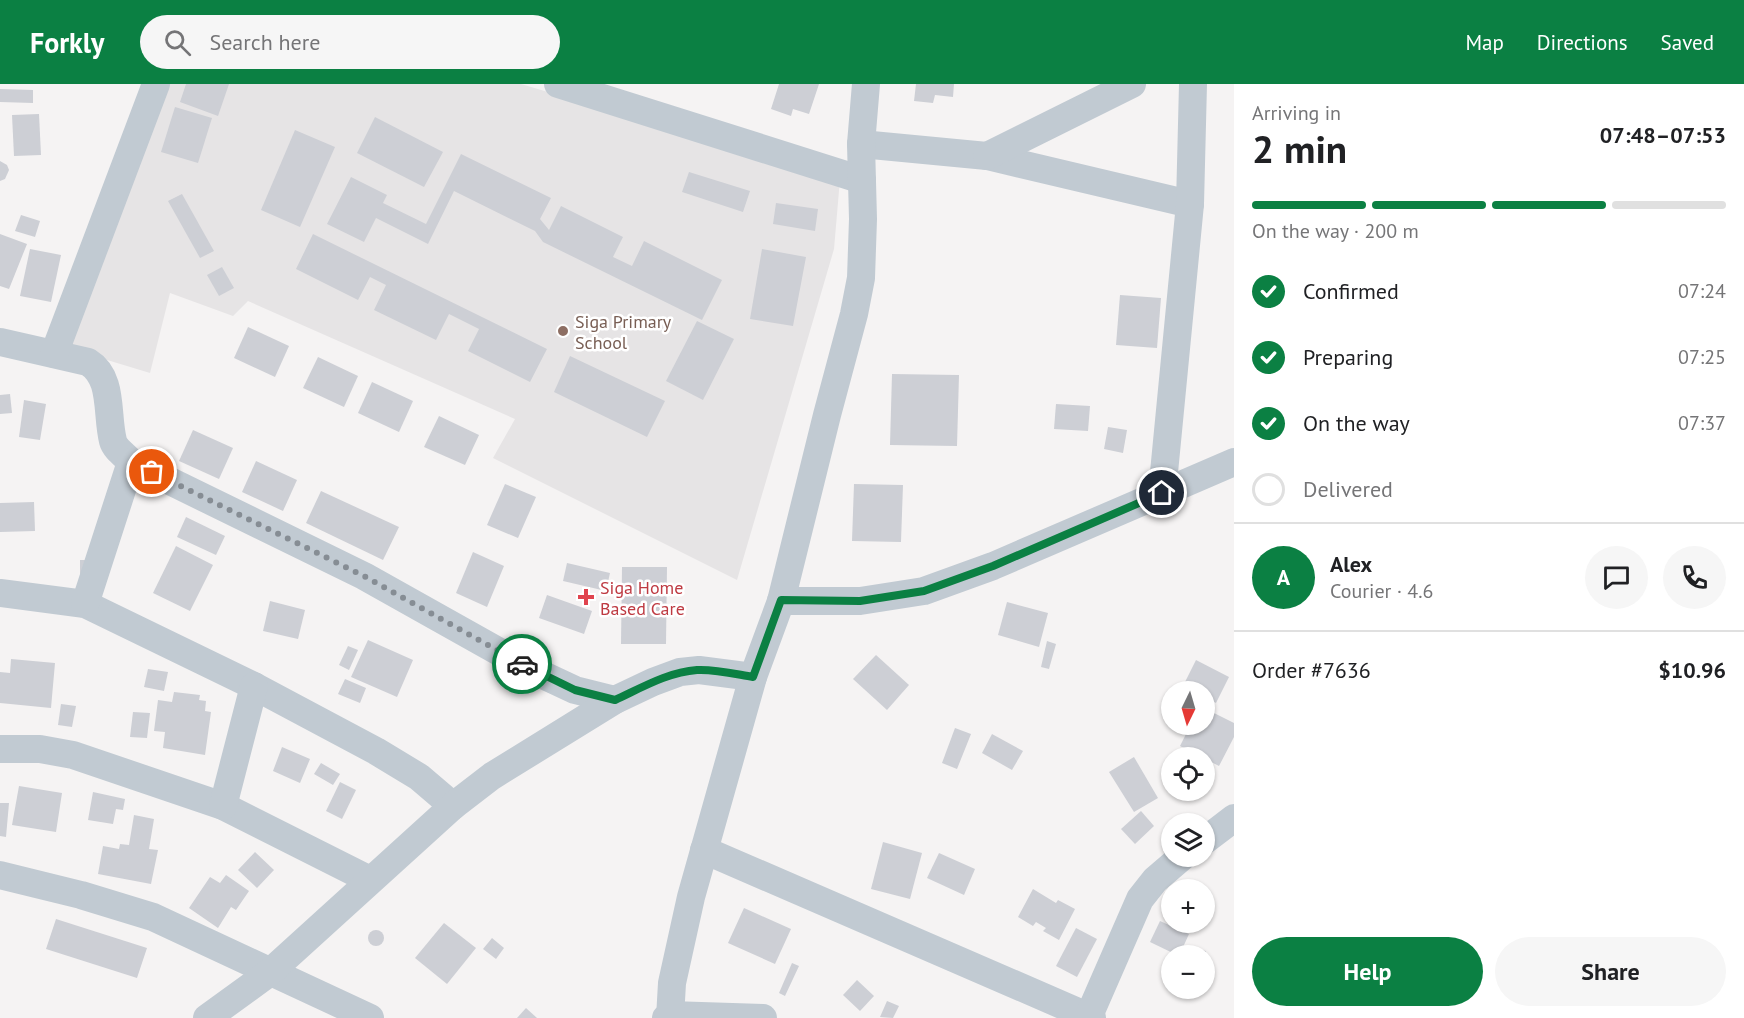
<!DOCTYPE html>
<meta charset="utf-8">
<style>
:root{--surface:#fff;--page:#f6f6f6;--text:#202124;--muted:#757577;--line:#e0e0e0;--accent:#0b8043}
body{margin:0;font-family:"PT Sans",sans-serif;background:var(--page);color:var(--text);height:100vh;display:flex;flex-direction:column;font-size:22px;white-space:nowrap}
*{box-sizing:border-box;margin:0}
p{font-size:20px;color:var(--muted)}
.icon{flex:none;width:33px;height:33px;fill:none;stroke:currentColor;stroke-width:2;stroke-linecap:round;stroke-linejoin:round}
.map{position:relative;flex:1;overflow:hidden}
.panel{display:flex;flex-direction:column;background:var(--surface);width:510px}
.panel>*{flex:none}
.needle{width:39px;rotate:185deg}
.fabs{position:absolute;left:1161px;top:597px;display:grid;gap:12px}
.fabs a{display:grid;place-items:center;width:54px;height:54px;border-radius:50%;background:var(--surface);box-shadow:0 2px 4px #0004;font-size:30px}
.pin{position:absolute;display:grid;place-items:center;width:51px;height:51px;color:#fff;margin:-26px;border:3px solid #fff;border-radius:50%;box-shadow:0 2px 6px #0007}
.courier{position:absolute;display:grid;place-items:center;width:60px;height:60px;margin:-30px;border:4px solid #0b8043;border-radius:50%;background:#fff;color:#222;box-shadow:0 2px 8px #0007}
.head em{font-style:normal;font-weight:600}
.head div{display:flex;flex-direction:column-reverse}
.head{display:flex;align-items:center;justify-content:space-between;height:102px;padding:0 18px}
h1{font-size:39px;font-weight:600;line-height:45px}
.bar{display:grid;grid-template-columns:repeat(4,1fr);gap:9px 6px;align-content:center;height:72px;padding:0 18px}
.bar i{height:8px;border-radius:4px;background:var(--line)}
.bar .selected{background:var(--accent)}
.bar p{grid-column:span 4}
.line{display:flex;align-items:center;gap:15px;padding:0 18px;border-top:2px solid var(--line)}
.line div{flex:1}
.round{display:grid;place-items:center;flex:none;width:63px;height:63px;border-radius:32px;background:var(--page)}
ol{padding:0 18px;list-style:none}
li{display:flex;align-items:center;gap:18px;height:66px}
li p{margin-inline-start:auto}
li .icon{padding:6px;border-radius:50%;background:var(--accent);color:#fff;stroke-width:4}
li:last-child{color:var(--muted)}
li i{width:33px;height:33px;border:3px solid var(--line);border-radius:50%}
.cta{display:flex;gap:12px;margin-top:auto;padding:12px 18px}
.cta a{flex:1;height:69px;border-radius:36px;background:var(--accent);color:#fff;font-size:24px;font-weight:600;line-height:69px;text-align:center}
.cta a+a{background:var(--page);color:var(--text)}
header{display:flex;align-items:center;gap:36px;box-sizing:border-box;height:84px;padding:0 30px;background:var(--accent);color:#fff}
header strong{font-size:28px}
nav{display:flex;gap:33px;margin-inline-start:auto;font-size:21px}
.search{width:420px;height:54px;background:var(--page);display:flex;align-items:center;gap:15px;box-sizing:border-box;padding:0 21px;border-radius:33px;color:var(--muted);font-size:22px}
main{display:flex;flex:1;min-height:0}
.map>svg:first-child{display:block}
.education{fill:#e6e4e5}
.building{fill:#cdcfd5}
.lines{fill:none;stroke-linecap:round;stroke-linejoin:round}
.minor{stroke:#c1cad2;stroke-width:28}
.done{stroke:#868d94;stroke-width:6;stroke-dasharray:0 10.8}
.route{stroke:#0b8043;stroke-width:8}
.education-dot{fill:#8d6e63;stroke:#fff;stroke-width:2}
.health-dot{fill:#e0444e;stroke:#fff;stroke-width:2}
.labels{text-anchor:middle;dominant-baseline:central;stroke-width:5;stroke-linejoin:round;paint-order:stroke}
.education-label{font-size:18px;fill:#785e54;stroke:#fff;text-anchor:start}
.health-label{font-size:18px;fill:#be3a42;stroke:#fff;text-anchor:start}
</style>
<header>
<strong>Forkly</strong>
<div class="search"><svg class="icon" aria-label="search" viewBox="0 0 24 24"><circle cx="10" cy="10" r="6"/><path d="M15 15l6 6"/></svg>Search here</div>
<nav><a>Map</a><a>Directions</a><a>Saved</a></nav>
</header>
<main>
<div class="map">
<svg width="1234" height="934" viewBox="0 0 1234 934">
<rect width="100%" height="100%" fill="#f5f3f3"/>
<polygon class="education" points="158,0 521,0 840,95 834,165 737,496 493,374 515,335 248,217 233,232 170,209 150,289 61,262"/>
<g class="building">
<polygon points="186,0 229,0 218,32 180,18"/>
<polygon points="779,0 819,0 809,30 793,25 791,32 771,25"/>
<polygon points="916,0 954,0 953,13 935,11 933,19 914,17"/>
<polygon points="0,5 33,6 33,19 0,18"/>
<polygon points="175,23 212,34 198,79 161,68"/>
<polygon points="39,30 41,71 14,72 12,31"/>
<polygon points="375,33 443,68 424,103 357,69"/>
<polygon points="295,46 335,63 300,143 261,126"/>
<polygon points="461,70 551,114 540,135 549,146 561,122 623,153 613,173 632,182 644,157 722,196 702,236 543,158 535,147 454,107 428,160 376,134 364,158 327,140 351,93 387,111 383,119 426,140"/>
<polygon points="0,77 7,81 9,86 5,95 0,97"/>
<polygon points="689,88 750,107 743,128 682,108"/>
<polygon points="182,110 214,167 200,174 168,117"/>
<polygon points="776,119 818,125 815,147 773,140"/>
<polygon points="21,131 40,137 35,153 15,147"/>
<polygon points="0,150 27,160 9,205 0,202"/>
<polygon points="313,150 547,265 530,298 468,267 479,245 449,230 436,256 374,226 386,201 370,193 358,216 296,185"/>
<polygon points="30,165 61,171 51,218 20,212"/>
<polygon points="762,165 806,173 793,242 750,235"/>
<polygon points="222,183 234,204 219,212 207,191"/>
<polygon points="1120,211 1161,214 1157,264 1116,261"/>
<polygon points="697,237 734,255 703,316 666,297"/>
<polygon points="248,243 289,262 275,293 234,274"/>
<polygon points="570,272 665,317 647,353 554,308"/>
<polygon points="318,273 358,292 344,323 303,304"/>
<polygon points="892,290 959,291 957,362 890,361"/>
<polygon points="372,298 413,317 399,348 358,329"/>
<polygon points="10,310 12,329 0,330 0,311"/>
<polygon points="24,316 46,320 40,356 19,353"/>
<polygon points="1056,320 1090,322 1088,347 1054,345"/>
<polygon points="439,332 479,351 465,381 424,363"/>
<polygon points="1108,343 1127,346 1123,369 1104,365"/>
<polygon points="193,346 233,364 219,395 179,377"/>
<polygon points="256,377 297,396 283,427 242,408"/>
<polygon points="505,400 536,413 518,454 487,441"/>
<polygon points="854,400 903,401 901,458 852,457"/>
<polygon points="321,407 399,443 383,476 306,439"/>
<polygon points="34,418 35,447 0,448 0,419"/>
<polygon points="186,433 225,452 216,471 177,453"/>
<polygon points="176,462 213,481 190,527 153,509"/>
<polygon points="473,468 504,482 487,523 456,509"/>
<rect x="80" y="476" width="12" height="14"/>
<polygon points="567,479 610,489 606,507 563,497"/>
<polygon points="622,483 667,483 666,560 621,560"/>
<polygon points="547,511 592,527 584,550 539,534"/>
<polygon points="270,517 305,526 298,555 263,547"/>
<polygon points="1007,518 1048,529 1039,563 998,551"/>
<polygon points="368,556 413,576 397,613 351,593"/>
<polygon points="1047,557 1056,560 1049,585 1041,583"/>
<polygon points="348,562 358,566 349,586 339,581"/>
<polygon points="876,571 909,601 887,626 853,595"/>
<polygon points="11,575 55,579 51,624 0,619 0,588 10,589"/>
<polygon points="1196,576 1229,593 1216,619 1204,613 1204,608 1194,608 1183,602"/>
<polygon points="148,585 168,588 164,607 144,603"/>
<polygon points="345,595 366,604 360,619 338,610"/>
<polygon points="174,608 200,611 199,616 206,617 205,627 211,628 205,671 163,664 165,648 154,647 158,616 172,618"/>
<polygon points="61,620 76,622 72,643 58,641"/>
<polygon points="1204,624 1234,639 1234,653 1219,682 1180,662 1191,640 1204,640"/>
<polygon points="133,628 150,629 147,654 130,653"/>
<polygon points="955,644 971,650 957,685 942,679"/>
<polygon points="992,650 1023,667 1012,686 982,669"/>
<polygon points="282,663 310,675 300,699 273,687"/>
<polygon points="1134,673 1158,714 1134,728 1109,688"/>
<polygon points="321,679 340,690 333,701 314,690"/>
<polygon points="340,698 356,706 342,735 326,727"/>
<polygon points="19,702 62,709 56,748 12,741"/>
<polygon points="93,708 125,715 123,726 116,725 113,740 88,736"/>
<polygon points="0,719 9,719 6,753 0,752"/>
<polygon points="1141,727 1154,742 1135,760 1121,745"/>
<polygon points="134,731 154,735 149,765 158,766 151,800 98,790 103,762 119,765 120,760 129,761"/>
<polygon points="883,758 922,769 910,815 871,805"/>
<polygon points="255,768 274,786 257,804 238,786"/>
<polygon points="939,769 975,785 964,811 927,794"/>
<polygon points="226,791 249,807 236,826 231,823 218,844 189,824 210,793 220,799"/>
<polygon points="1033,805 1056,819 1058,816 1075,825 1059,856 1043,847 1046,844 1036,838 1033,842 1018,833"/>
<polygon points="744,824 791,845 775,880 728,859"/>
<polygon points="56,835 147,864 137,894 46,865"/>
<polygon points="1160,837 1189,850 1179,872 1150,858"/>
<polygon points="444,839 476,864 447,900 415,874"/>
<polygon points="1076,844 1097,855 1077,893 1056,882"/>
<circle cx="376" cy="854" r="8"/>
<polygon points="492,854 504,864 496,875 483,865"/>
<polygon points="1190,864 1206,867 1205,872 1189,872"/>
<polygon points="1204,878 1210,879 1208,892 1212,892 1210,904 1204,903"/>
<polygon points="792,879 799,882 785,912 779,909"/>
<polygon points="857,896 874,912 860,927 843,911"/>
<polygon points="887,917 899,922 893,934 880,933"/>
<polygon points="526,924 537,934 517,934"/>
</g>
<g class="lines">
<g class="minor">
<polyline points="558,0 862,96"/>
<polyline points="861,60 987,72 1190,120"/>
<polyline points="987,72 1132,0"/>
<path d="M0 258 88 278C114 294 106 330 113 357 115 365 126 372 131 378L364 492 528 584 575 606 615 616"/>
<polyline points="54,270 156,0"/>
<polyline points="1162,409 1190,120 1193,0"/>
<polyline points="0,509 85,520 254,602 376,667 419,693 453,722"/>
<polyline points="781,517 860,517 924,507 993,482 1234,378"/>
<polyline points="85,520 131,378"/>
<polyline points="0,665 40,665 73,671 223,722 370,796"/>
<polyline points="223,722 254,602"/>
<polyline points="1204,757 1234,734"/>
<polyline points="704,766 1092,934"/>
<polyline points="0,791 81,811 153,833 370,934"/>
<polyline points="207,934 269,889 453,722 492,692 615,616 653,598 680,588 699,586 753,593"/>
<polyline points="666,934 670,931 763,934"/>
<polyline points="670,934 672,899 691,813 753,593 781,517 827,331 854,230 861,194 863,135 861,60 866,0"/>
<polyline points="1088,934 1140,815 1155,796 1183,772"/>
</g>
</g>
<g class="lines">
<polyline class="done" points="152,388 364,492 522,580"/>
<path class="route" d="M522 580 575 606 615 616C641 604 668 588 697 586 715 585 735 590 753 593L781 516 860 517 924 507 993 482 1162 409"/>
</g>
<circle class="education-dot" cx="563" cy="247" r="6"/>
<path class="health-dot" d="M583 504h6v6h6v6h-6v6h-6v-6h-6v-6h6z"/>
<g class="labels">
<g class="education-label">
<text x="575" y="237">Siga Primary<tspan x="575" dy="21">School</tspan></text>
</g>
<g class="health-label">
<text x="600" y="503">Siga Home<tspan x="600" dy="21">Based Care</tspan></text>
</g>
</g>
</svg>
<div class="fabs">
<a><svg class="needle" viewBox="-14 -14 28 28"><path d="M0-13l5 13h-10z" fill="#e53935"/><path d="M0 13l5-13h-10z" fill="#757577"/></svg></a>
<a><svg class="icon" aria-label="locate" viewBox="0 0 24 24"><circle cx="12" cy="12" r="6"/><path d="M12 2v4M12 18v4M2 12h4M18 12h4"/></svg></a>
<a><svg class="icon" aria-label="layers" viewBox="0 0 24 24"><path d="M12 4l9 5-9 5-9-5zM3 14l9 5 9-5"/></svg></a>
<a>+</a>
<a>−</a>
</div>
<div class="pin" style="left:152px;top:388px;background:#ea580c"><svg class="icon" aria-label="bag" viewBox="0 0 24 24"><path d="M5 8h14l-1 12H6zM9 8a3 3 0 0 1 6 0"/></svg></div>
<div class="pin" style="left:1162px;top:409px;background:#1f2937"><svg class="icon" aria-label="home" viewBox="0 0 24 24"><path d="M3 11l9-7 9 7M6 9v11h12V9"/></svg></div>
<div class="courier" style="left:522px;top:580px"><svg class="icon" aria-label="car" viewBox="0 0 24 24"><path d="M5 17H2v-5l4-1 3-4h7l3 4 3 1v5h-3M9 17h6M6 11h13"/><circle cx="7" cy="17" r="2"/><circle cx="17" cy="17" r="2"/></svg></div>
</div>
<section class="panel">
<div class="head"><div><h1>2 min</h1><p>Arriving in</p></div><em>07:48–07:53</em></div>
<div class="bar"><i class="selected"></i><i class="selected"></i><i class="selected"></i><i></i><p>On the way · 200 m</p></div>
<ol>
<li><svg class="icon" aria-label="check" viewBox="0 0 24 24"><path d="M5 12l5 5 9-10"/></svg>Confirmed<p>07:24</p></li>
<li><svg class="icon" aria-label="check" viewBox="0 0 24 24"><path d="M5 12l5 5 9-10"/></svg>Preparing<p>07:25</p></li>
<li><svg class="icon" aria-label="check" viewBox="0 0 24 24"><path d="M5 12l5 5 9-10"/></svg>On the way<p>07:37</p></li>
<li><i></i>Delivered</li>
</ol>
<div class="line" style="height:108px"><b class="round" style="background:var(--accent);color:#fff">A</b><div><b>Alex</b><p>Courier · 4.6</p></div><a class="round"><svg class="icon" aria-label="chat" viewBox="0 0 24 24"><path d="M4 5h16v11H9l-5 4z"/></svg></a><a class="round"><svg class="icon" aria-label="phone" viewBox="0 0 24 24"><path d="M5 4h4l2 5-3 2q2 4 5 5l2-3 5 2v4C11 20 4 13 5 4z"/></svg></a></div>
<div class="line" style="height:78px"><div>Order #7636</div><b>$10.96</b></div>
<div class="cta"><a>Help</a><a>Share</a></div>
</section>
</main>
